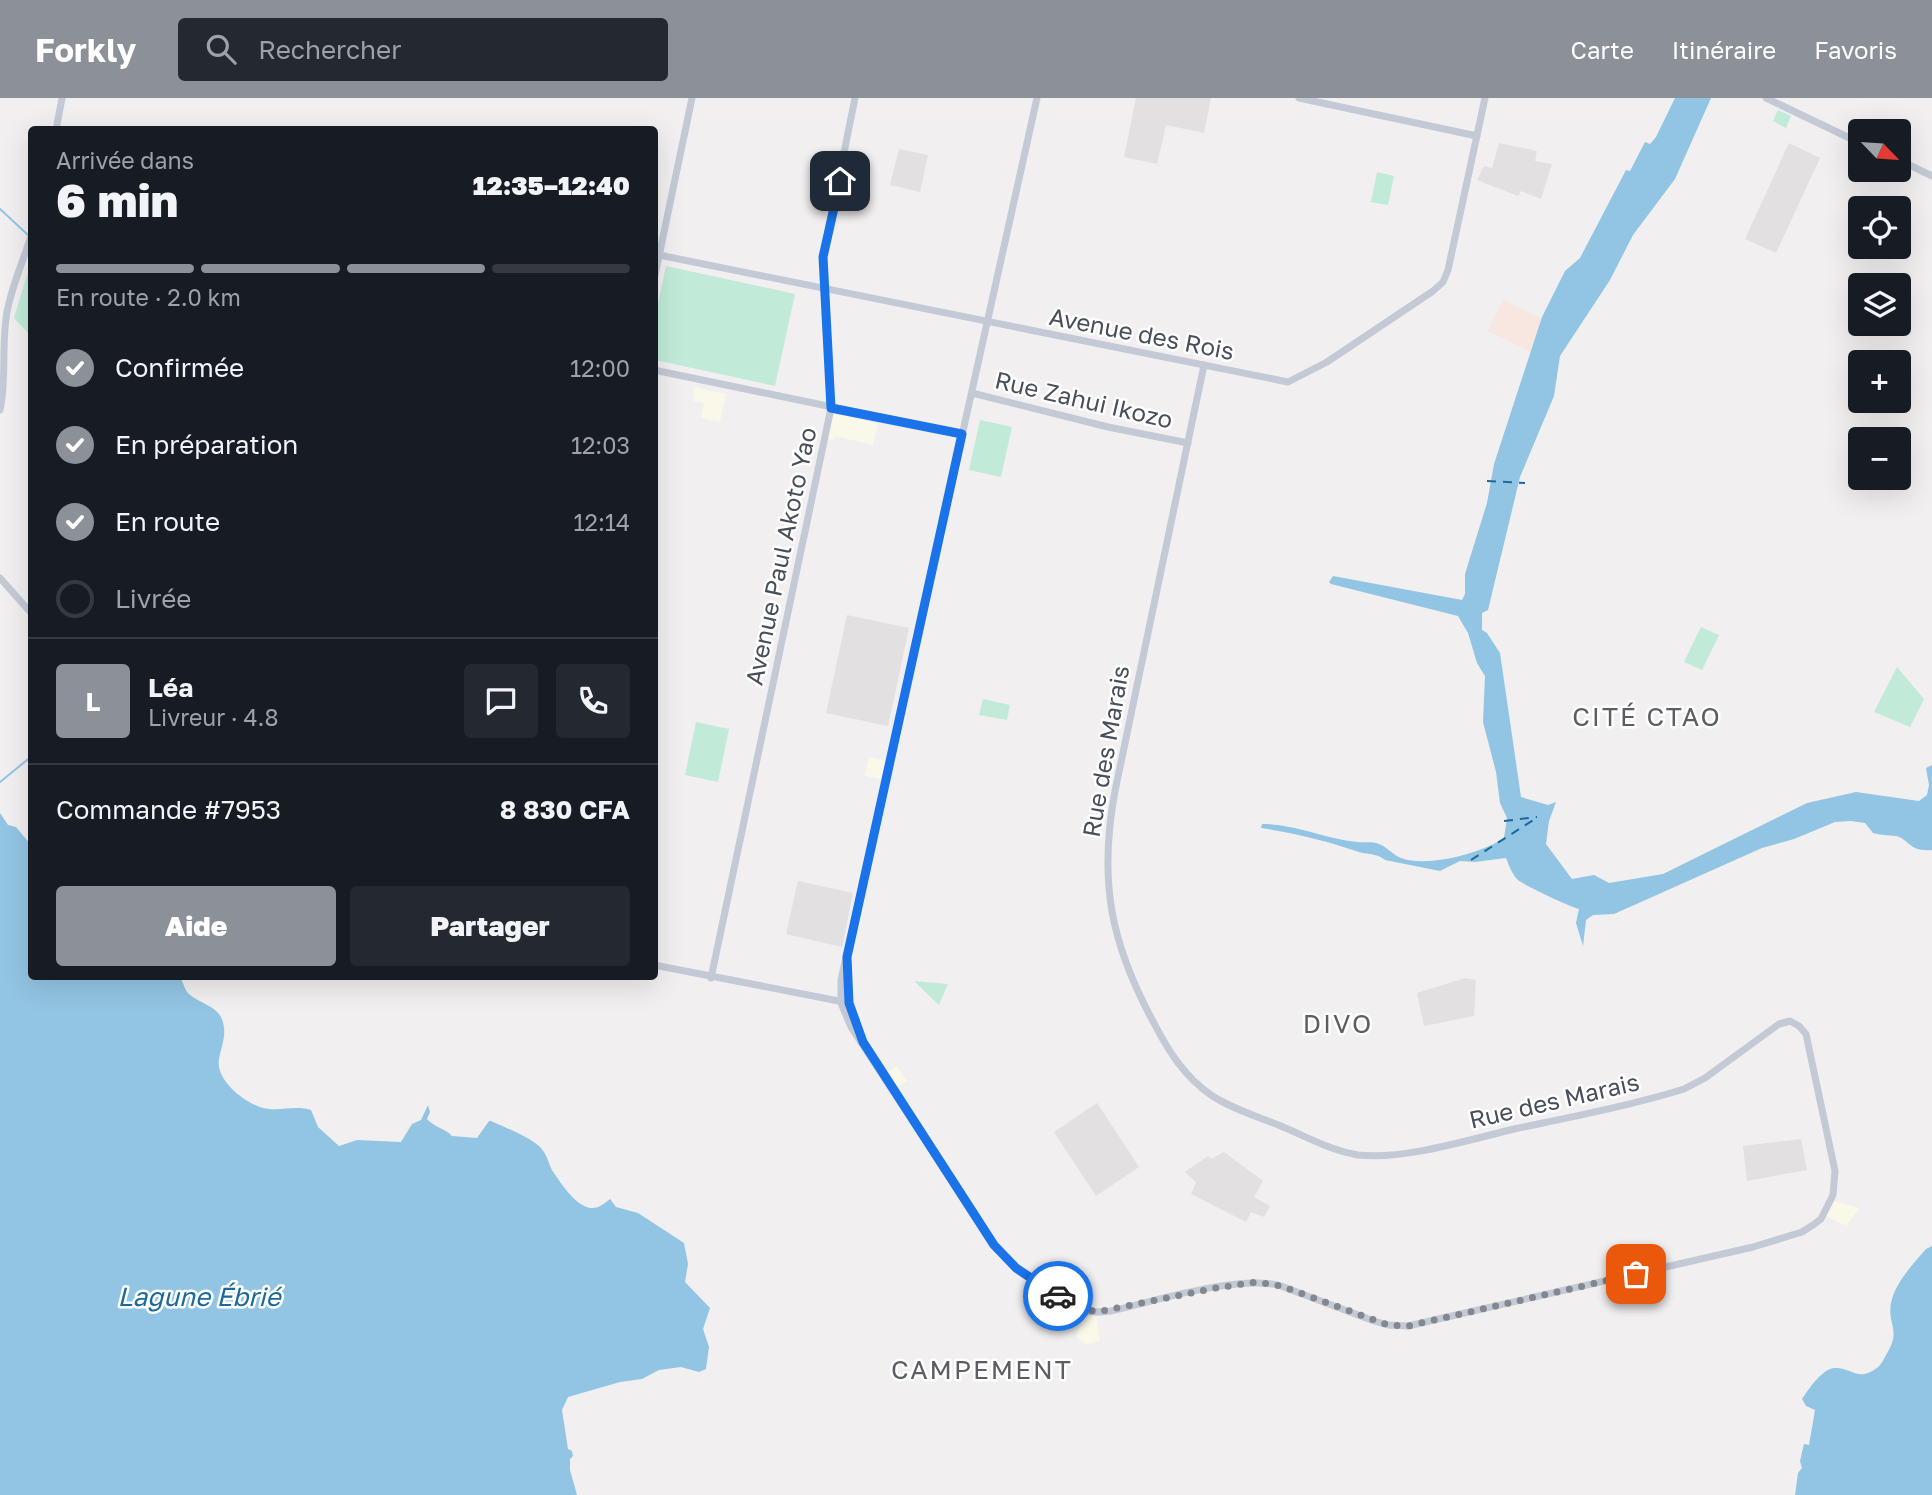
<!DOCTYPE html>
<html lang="fr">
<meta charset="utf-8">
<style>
:root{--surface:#171b24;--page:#242831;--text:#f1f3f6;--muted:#9ea1a6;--line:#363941;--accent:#8c9099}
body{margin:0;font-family:"Golos Text",sans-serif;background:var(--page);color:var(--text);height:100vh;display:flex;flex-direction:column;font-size:26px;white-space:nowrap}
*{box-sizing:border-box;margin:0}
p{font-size:23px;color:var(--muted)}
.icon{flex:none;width:38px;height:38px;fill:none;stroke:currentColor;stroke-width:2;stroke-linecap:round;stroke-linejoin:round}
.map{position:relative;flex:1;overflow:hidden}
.drawer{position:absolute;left:28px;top:28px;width:630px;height:854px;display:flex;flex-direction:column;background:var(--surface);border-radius:7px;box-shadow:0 7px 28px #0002}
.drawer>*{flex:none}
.needle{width:46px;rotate:115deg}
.controls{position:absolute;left:1848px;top:21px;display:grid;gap:14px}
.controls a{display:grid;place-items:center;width:63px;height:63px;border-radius:7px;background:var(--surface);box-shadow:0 7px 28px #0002;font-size:35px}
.pin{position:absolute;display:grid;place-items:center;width:60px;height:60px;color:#fff;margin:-30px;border-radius:14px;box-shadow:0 4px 10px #0006}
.courier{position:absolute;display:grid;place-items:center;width:70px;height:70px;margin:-35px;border:5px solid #1a73e8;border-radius:50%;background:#fff;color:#222;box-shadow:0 2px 9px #0007}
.summary em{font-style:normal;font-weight:800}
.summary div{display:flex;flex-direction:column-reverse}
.summary{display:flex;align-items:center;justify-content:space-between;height:119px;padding:0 28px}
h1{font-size:46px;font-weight:800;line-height:52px}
.bar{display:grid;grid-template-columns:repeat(4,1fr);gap:10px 7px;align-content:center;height:84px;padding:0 28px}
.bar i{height:9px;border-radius:5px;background:var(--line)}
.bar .selected{background:var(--accent)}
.bar p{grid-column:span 4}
.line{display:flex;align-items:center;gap:18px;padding:0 28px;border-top:2px solid var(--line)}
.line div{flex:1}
.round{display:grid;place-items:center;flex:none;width:74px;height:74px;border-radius:7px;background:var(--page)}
ol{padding:0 28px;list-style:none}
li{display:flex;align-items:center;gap:21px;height:77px}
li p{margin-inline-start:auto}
li .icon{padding:7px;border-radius:50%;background:var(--accent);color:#fff;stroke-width:4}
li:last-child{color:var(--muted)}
li i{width:38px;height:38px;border:4px solid var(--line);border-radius:50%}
.primary-button{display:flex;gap:14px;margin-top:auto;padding:14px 28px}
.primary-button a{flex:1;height:80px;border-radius:7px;background:var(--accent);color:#fff;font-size:28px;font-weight:800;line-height:80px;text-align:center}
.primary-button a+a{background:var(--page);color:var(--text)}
header{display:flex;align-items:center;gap:42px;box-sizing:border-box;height:98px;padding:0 35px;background:var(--accent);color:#fff}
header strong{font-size:33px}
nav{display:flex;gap:38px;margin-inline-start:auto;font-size:24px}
.search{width:490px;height:63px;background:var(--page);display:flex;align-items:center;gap:18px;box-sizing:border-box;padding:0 24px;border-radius:7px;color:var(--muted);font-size:26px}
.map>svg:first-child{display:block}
.commercial{fill:#faf8e9}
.education{fill:#e2e0e0}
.medical{fill:#f8e7e1}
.green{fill:#c1ebd8}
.water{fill:#92c5e3}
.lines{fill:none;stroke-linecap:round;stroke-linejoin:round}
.stream{stroke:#92c5e3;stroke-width:2}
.ferry{stroke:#1a6a9c;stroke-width:2;stroke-dasharray:9 7;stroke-linecap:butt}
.secondary{stroke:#c3c9d5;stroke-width:7}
.done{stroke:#83878e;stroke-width:7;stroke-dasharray:0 12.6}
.route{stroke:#1a73e8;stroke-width:9}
.labels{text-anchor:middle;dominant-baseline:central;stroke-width:5;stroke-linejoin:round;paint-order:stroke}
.street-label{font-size:24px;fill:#484f5a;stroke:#fff}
.neighbourhood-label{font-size:26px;letter-spacing:2px;fill:#5c5e63;stroke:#fff}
.water-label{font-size:26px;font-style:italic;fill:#1a6a9c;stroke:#fff}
</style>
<header>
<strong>Forkly</strong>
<div class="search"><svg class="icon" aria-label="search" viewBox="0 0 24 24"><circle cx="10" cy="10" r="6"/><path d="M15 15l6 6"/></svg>Rechercher</div>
<nav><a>Carte</a><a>Itinéraire</a><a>Favoris</a></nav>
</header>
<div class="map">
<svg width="1932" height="1397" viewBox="0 0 1932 1397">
<rect width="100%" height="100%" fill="#f1efef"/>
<g class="commercial">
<polygon points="694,289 726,296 720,324 701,320 704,305 693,303"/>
<polygon points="833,315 878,326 873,347 835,338 834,342 827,340"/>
<polygon points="869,659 885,662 881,681 865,678"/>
<polygon points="897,968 907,983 898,989 888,974"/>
<polygon points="1834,1103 1860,1110 1846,1128 1826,1118"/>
<polygon points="1085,1217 1097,1219 1100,1243 1086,1246 1076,1239"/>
</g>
<g class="education">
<polygon points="1136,0 1211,0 1204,35 1166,27 1157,66 1124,59"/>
<polygon points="1499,45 1537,53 1535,63 1552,66 1541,101 1521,93 1518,98 1477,82 1484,68 1492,70"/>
<polygon points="1789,45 1820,60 1776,155 1745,141"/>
<polygon points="899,51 928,57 920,94 890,87"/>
<polygon points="847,517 909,530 888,628 826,615"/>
<polygon points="798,783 853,795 842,849 786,836"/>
<polygon points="1465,880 1476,882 1474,918 1424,928 1417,895"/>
<polygon points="1097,1005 1139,1069 1096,1098 1054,1034"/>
<polygon points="1801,1041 1807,1072 1747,1083 1743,1048"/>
<polygon points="1224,1054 1263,1083 1254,1099 1270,1108 1264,1119 1251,1114 1246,1124 1191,1096 1196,1084 1185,1074 1208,1058 1211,1061"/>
</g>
<polygon class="medical" points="1503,202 1543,221 1532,255 1488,233"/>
<g class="green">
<polygon points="1778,12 1791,18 1786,30 1773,23"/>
<polygon points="1377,74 1394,78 1388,107 1371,104"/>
<polygon points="31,164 31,238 14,220"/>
<polygon points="666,168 795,196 775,288 655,262 655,219"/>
<polygon points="980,322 1012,329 1001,379 969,372"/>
<polygon points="1701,529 1719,537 1702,572 1684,564"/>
<polygon points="1897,569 1924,601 1910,629 1874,614"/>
<polygon points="983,601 1010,607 1007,622 979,617"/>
<polygon points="696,624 729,631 718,684 685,677"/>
<polygon points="914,883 948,886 939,907"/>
</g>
<g class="water">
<path d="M1675 0H1711L1675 81 1633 137 1610 182 1560 258 1554 298 1520 379 1488 512 1482 515V532L1487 535 1500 555 1521 699 1548 707 1556 704 1549 723 1546 746 1572 781 1594 777 1609 785 1663 776 1807 705 1856 694 1919 703 1927 697 1929 687 1926 670 1932 667V752C1909 754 1909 741 1896 738 1888 737 1880 737 1873 735L1865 725 1851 723 1835 724 1794 741 1762 750 1614 816 1593 817 1586 822 1583 848 1576 825 1579 811C1570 809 1521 786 1517 781 1512 776 1509 767 1506 760L1475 764 1460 763 1440 773 1385 762C1377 755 1369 757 1359 754 1327 743 1295 735 1261 730L1262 726C1295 726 1325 741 1357 744 1364 745 1372 743 1379 746 1387 749 1393 757 1401 760 1427 770 1482 755 1504 740L1507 720 1500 705 1496 674 1483 624 1485 578 1477 565 1468 535 1458 518 1331 486 1329 484 1333 478 1462 502 1465 496V476L1487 405 1494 366 1542 219 1565 173 1580 160 1626 72 1630 73 1645 44 1650 46 1656 39Z"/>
<path d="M0 715 8 727 16 729 31 747 32 878 180 879C184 885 184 892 190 897 200 905 215 908 221 919 228 934 222 946 219 961 215 982 245 1005 263 1010 280 1014 295 1007 311 1012L318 1029 339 1048 357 1042 401 1044 412 1026 421 1022 428 1007 430 1014 427 1021C435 1030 445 1030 452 1038L477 1040 489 1023H491C506 1030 528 1038 540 1049 547 1056 548 1064 552 1072 560 1084 575 1108 591 1110 598 1111 605 1105 610 1101L616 1109 638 1115 684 1145 688 1166 685 1184 710 1210 703 1231 709 1249 706 1271 699 1274 681 1269 659 1272 642 1281 620 1284 568 1299 562 1312 568 1351 572 1353 573 1358 570 1361V1372L577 1397H0Z"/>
<path d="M1932 1148V1397H1795L1798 1375 1802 1370 1800 1363 1804 1346 1809 1347 1815 1312 1806 1308 1802 1301C1808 1292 1823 1269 1836 1270 1852 1270 1858 1284 1877 1270 1881 1267 1884 1261 1886 1257 1902 1232 1887 1227 1891 1205 1895 1185 1913 1166 1926 1151Z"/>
</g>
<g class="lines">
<g class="stream">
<polyline points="0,111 28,137"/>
<polyline points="0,684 32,658"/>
</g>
<g class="ferry">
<polyline points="1487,383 1525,385"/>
<polyline points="1504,723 1537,719"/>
<polyline points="1471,762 1538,719"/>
</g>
<g class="secondary">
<path d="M1037 0 841 882V905L851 929 994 1147C1011 1168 1059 1204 1084 1212 1093 1215 1102 1214 1111 1213 1155 1203 1240 1176 1281 1188L1374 1223 1388 1227 1408 1228 1753 1149 1802 1134 1813 1127 1821 1121 1833 1097 1835 1073 1806 936 1799 928 1790 923 1779 926 1705 980 1684 991C1629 1008 1571 1019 1514 1031 1468 1042 1404 1062 1358 1057 1332 1053 1307 1039 1283 1029 1259 1019 1232 1011 1211 997 1185 979 1169 954 1155 927 1111 847 1098 784 1115 693L1204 267"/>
<polyline points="1299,0 1477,38"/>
<polyline points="1766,0 1860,45"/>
<polyline points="56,32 62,0"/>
<polyline points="1899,62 1932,78"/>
<polyline points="659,157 1288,284 1327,264 1433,193 1443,184 1448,172 1485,0"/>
<polyline points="654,182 692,0"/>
<polyline points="654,272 962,336"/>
<polyline points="972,295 1108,329 1188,345"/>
<path d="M0 312C7 279 1 246 7 214 12 187 24 161 32 135"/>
<polyline points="0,480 32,516"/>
<polyline points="847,860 849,905 860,937"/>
<polyline points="654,867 849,905"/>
<polyline points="711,880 831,310 823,159 855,0"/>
</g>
</g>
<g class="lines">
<polyline class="done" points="1058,1198 1076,1209 1097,1214 1216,1190 1256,1184 1281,1188 1388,1227 1408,1228 1636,1176"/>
<polyline class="route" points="840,83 823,159 831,310 962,336 847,859 849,905 863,944 994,1147 1016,1170 1058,1198"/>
</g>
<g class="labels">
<g class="street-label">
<text transform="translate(1142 235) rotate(11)">Avenue des Rois</text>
<text transform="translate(1084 301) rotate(13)">Rue Zahui Ikozo</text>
<text transform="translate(780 458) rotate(-78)">Avenue Paul Akoto Yao</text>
<text transform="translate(1105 653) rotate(-80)">Rue des Marais</text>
<text transform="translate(1554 1002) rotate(-13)">Rue des Marais</text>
</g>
<g class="neighbourhood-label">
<text x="1647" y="618">CITÉ CTAO</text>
<text x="1338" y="925">DIVO</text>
<text x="982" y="1271">CAMPEMENT</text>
</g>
<g class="water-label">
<text x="199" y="1198">Lagune Ébrié</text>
</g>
</g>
</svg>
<div class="controls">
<a><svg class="needle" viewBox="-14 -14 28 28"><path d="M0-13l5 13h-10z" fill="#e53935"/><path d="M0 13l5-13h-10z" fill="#9ea1a6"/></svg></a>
<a><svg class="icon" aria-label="locate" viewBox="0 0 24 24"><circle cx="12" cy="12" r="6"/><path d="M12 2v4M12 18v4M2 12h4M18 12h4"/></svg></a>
<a><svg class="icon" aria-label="layers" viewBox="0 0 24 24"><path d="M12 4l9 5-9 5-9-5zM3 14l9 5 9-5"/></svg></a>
<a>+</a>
<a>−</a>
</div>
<div class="pin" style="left:1636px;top:1176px;background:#ea580c"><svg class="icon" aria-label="bag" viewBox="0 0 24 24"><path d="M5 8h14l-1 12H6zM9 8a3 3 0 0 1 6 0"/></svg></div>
<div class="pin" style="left:840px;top:83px;background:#1f2937"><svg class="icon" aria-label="home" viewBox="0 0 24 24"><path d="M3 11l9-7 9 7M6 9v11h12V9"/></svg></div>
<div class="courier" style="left:1058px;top:1198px"><svg class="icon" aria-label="car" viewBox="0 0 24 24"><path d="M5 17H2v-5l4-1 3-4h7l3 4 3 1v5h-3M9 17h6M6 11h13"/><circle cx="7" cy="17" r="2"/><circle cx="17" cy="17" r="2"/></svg></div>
<section class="drawer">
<div class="summary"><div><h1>6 min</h1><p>Arrivée dans</p></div><em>12:35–12:40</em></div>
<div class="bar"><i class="selected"></i><i class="selected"></i><i class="selected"></i><i></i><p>En route · 2.0 km</p></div>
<ol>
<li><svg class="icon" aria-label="check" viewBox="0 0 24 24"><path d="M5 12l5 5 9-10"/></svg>Confirmée<p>12:00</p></li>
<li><svg class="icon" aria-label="check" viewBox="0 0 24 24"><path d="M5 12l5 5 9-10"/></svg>En préparation<p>12:03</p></li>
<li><svg class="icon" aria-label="check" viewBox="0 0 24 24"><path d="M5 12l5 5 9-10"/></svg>En route<p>12:14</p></li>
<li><i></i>Livrée</li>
</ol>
<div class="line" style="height:126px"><b class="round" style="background:var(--accent);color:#fff">L</b><div><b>Léa</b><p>Livreur · 4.8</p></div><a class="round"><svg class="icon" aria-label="chat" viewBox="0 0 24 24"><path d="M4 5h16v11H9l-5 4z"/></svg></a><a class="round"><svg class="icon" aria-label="phone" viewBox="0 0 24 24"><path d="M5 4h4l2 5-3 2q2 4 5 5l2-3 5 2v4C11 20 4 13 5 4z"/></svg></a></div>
<div class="line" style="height:91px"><div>Commande #7953</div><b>8 830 CFA</b></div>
<div class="primary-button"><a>Aide</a><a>Partager</a></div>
</section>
</div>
